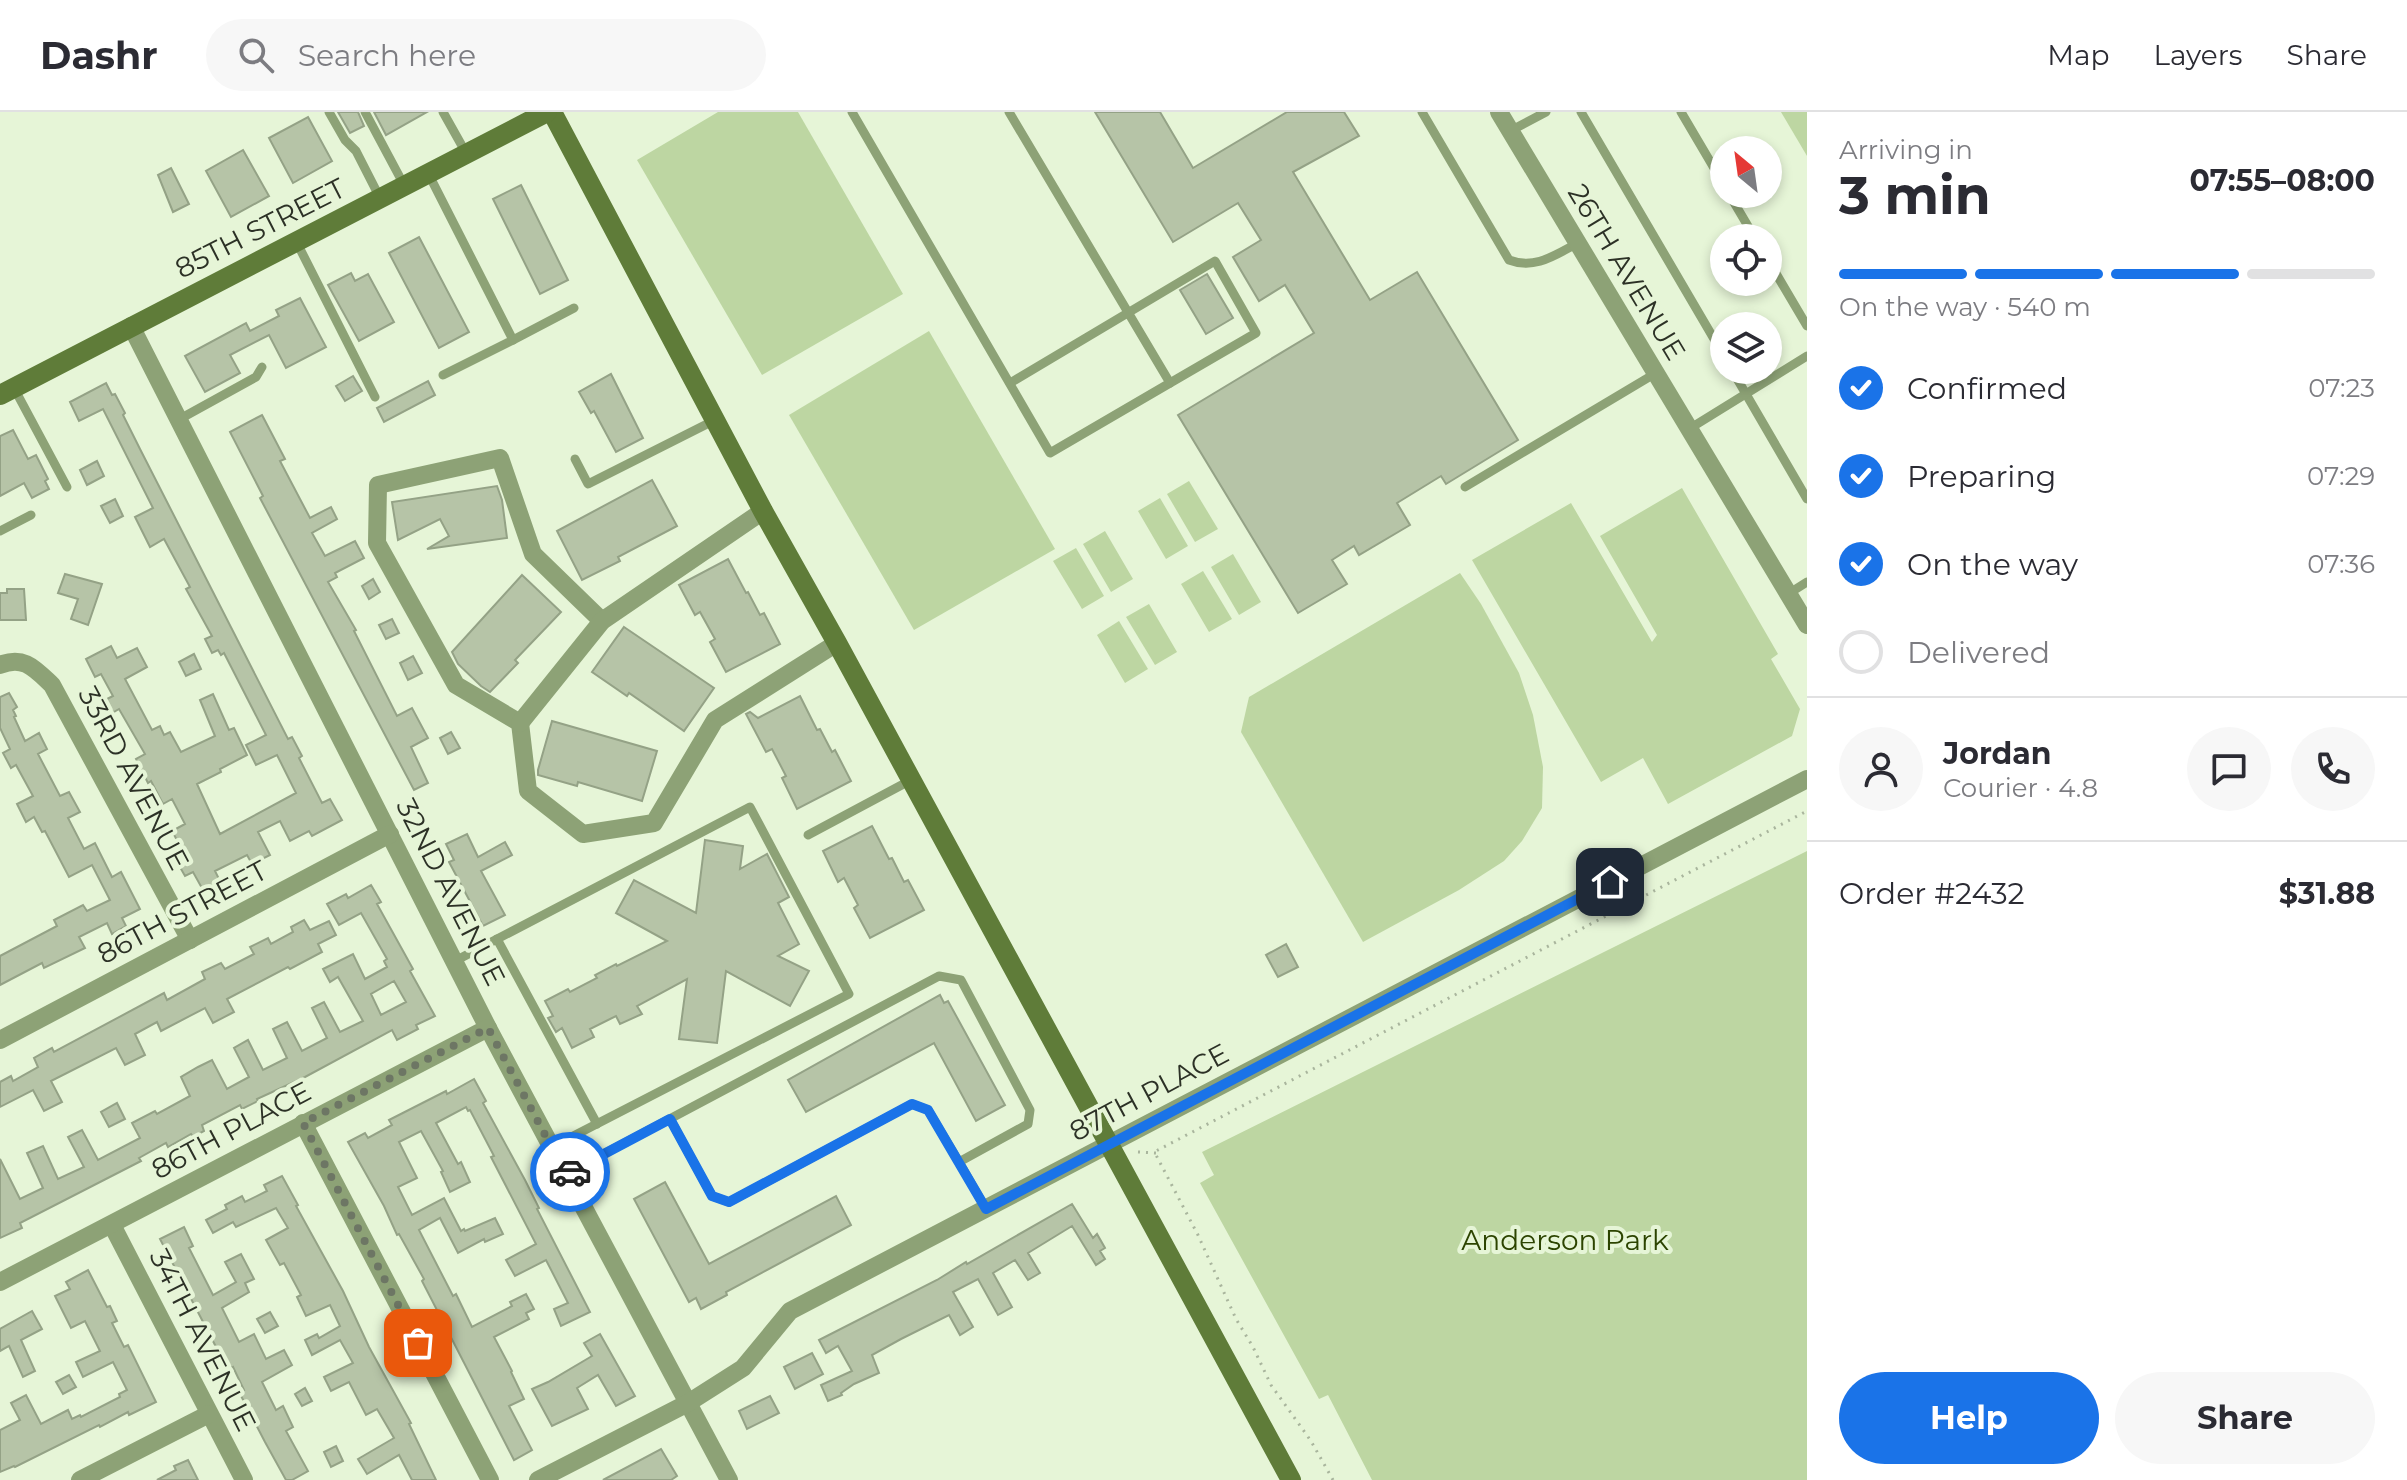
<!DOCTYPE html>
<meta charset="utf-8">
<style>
:root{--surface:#fff;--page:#f7f7f7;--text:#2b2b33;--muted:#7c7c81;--line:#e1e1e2;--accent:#1a73e8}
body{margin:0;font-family:Montserrat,sans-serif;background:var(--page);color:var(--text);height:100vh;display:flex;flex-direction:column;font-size:30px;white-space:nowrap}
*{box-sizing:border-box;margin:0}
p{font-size:26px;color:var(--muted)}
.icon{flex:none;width:44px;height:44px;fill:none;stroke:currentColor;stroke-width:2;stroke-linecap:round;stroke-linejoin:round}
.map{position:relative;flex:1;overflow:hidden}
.drawer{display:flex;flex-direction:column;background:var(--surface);width:600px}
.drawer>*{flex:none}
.needle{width:52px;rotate:331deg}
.controls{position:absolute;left:1710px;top:24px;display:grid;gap:16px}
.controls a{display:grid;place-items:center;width:72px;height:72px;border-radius:50%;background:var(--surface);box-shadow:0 4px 12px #0003;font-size:40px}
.pin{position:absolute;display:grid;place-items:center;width:68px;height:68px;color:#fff;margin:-34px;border-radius:16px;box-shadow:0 4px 12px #0006}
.courier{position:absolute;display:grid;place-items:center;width:80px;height:80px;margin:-40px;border:6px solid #1a73e8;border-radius:50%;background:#fff;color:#222;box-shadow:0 2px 10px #0007}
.headline em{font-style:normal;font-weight:700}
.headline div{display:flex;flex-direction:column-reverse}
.headline{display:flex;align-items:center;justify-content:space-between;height:136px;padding:0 32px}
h1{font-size:52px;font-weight:700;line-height:60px}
.bar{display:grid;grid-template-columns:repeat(4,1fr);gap:12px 8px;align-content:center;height:96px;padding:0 32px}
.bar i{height:10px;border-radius:6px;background:var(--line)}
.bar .on{background:var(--accent)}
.bar p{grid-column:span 4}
.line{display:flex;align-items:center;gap:20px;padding:0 32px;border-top:2px solid var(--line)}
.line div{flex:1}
.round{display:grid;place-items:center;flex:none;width:84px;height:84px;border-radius:42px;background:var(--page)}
ol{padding:0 32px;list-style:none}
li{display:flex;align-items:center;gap:24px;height:88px}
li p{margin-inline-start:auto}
li .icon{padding:8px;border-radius:50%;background:var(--accent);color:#fff;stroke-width:4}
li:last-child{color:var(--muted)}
li i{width:44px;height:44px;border:4px solid var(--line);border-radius:50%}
.cta{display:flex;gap:16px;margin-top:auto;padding:16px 32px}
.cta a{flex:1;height:92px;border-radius:48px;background:var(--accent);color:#fff;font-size:32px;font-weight:700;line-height:92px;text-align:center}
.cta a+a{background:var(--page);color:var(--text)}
header{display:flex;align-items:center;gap:48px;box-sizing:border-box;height:112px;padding:0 40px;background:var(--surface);border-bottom:2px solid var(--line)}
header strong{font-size:38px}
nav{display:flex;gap:44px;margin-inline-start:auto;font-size:28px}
.search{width:560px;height:72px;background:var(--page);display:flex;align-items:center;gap:20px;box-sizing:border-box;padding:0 28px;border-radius:44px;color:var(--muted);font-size:30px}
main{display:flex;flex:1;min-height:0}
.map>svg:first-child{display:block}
.green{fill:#bdd6a2}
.building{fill:#b6c4a7;stroke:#94a286;stroke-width:2;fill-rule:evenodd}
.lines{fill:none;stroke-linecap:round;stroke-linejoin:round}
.path{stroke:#a9b59d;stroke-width:3;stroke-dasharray:2 6;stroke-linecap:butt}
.lane{stroke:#8da276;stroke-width:9}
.street{stroke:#8da276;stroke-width:18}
.secondary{stroke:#5f7c39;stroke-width:20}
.done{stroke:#6d7664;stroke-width:8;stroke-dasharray:0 14.4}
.route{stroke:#1a73e8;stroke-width:10}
.labels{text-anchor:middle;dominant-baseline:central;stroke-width:8;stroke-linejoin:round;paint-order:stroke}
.street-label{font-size:28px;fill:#2c3126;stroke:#e6f5d7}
.park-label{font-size:28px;fill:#2c4400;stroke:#e6f5d7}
</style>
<header>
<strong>Dashr</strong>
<div class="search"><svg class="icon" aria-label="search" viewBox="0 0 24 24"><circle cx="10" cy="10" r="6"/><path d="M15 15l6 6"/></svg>Search here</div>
<nav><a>Map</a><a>Layers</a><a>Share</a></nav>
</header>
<main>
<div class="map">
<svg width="1807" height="1368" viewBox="0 0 1807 1368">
<rect width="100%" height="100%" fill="#e6f5d7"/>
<g class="green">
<polygon points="718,0 798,0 903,182 762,263 637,48"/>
<polygon points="1781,0 1807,0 1807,44"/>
<polygon points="929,219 1055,437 914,518 789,303"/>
<polygon points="1189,369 1218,417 1195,430 1167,382"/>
<polygon points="1682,376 1778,542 1771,547 1800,597 1792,624 1668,692 1643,646 1601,670 1472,448 1571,391 1652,530 1657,523 1600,424"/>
<polygon points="1160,386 1188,434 1166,447 1138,399"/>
<polygon points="1105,419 1133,467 1111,480 1083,432"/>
<polygon points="1076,436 1104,484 1082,497 1053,449"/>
<polygon points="1233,442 1261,490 1239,503 1211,455"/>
<polygon points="1203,459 1232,507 1209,520 1181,472"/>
<polygon points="1460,461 1481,492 1519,561 1533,603 1543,655 1542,696 1522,729 1504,749 1459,778 1363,830 1241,620 1249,585"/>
<polygon points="1149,492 1177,540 1155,553 1126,505"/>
<polygon points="1119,509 1148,557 1125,571 1097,523"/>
<polygon points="1807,739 1807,1368 1372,1368 1328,1283 1319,1287 1200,1071 1214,1063 1202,1040"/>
</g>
<g class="building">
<polygon points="338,0 358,0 364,14 350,21"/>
<polygon points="374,0 427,0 386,23"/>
<polygon points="1095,0 1160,0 1193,56 1287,0 1344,0 1359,24 1293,60 1370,188 1417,160 1518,328 1446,372 1441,364 1397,391 1410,413 1359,443 1354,434 1332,448 1347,472 1298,501 1178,303 1314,221 1285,173 1259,189 1233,145 1261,128 1238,91 1173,130"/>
<polygon points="308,5 332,49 293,71 269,26"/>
<polygon points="243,38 269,84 231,105 206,59"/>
<polygon points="171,56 189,92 173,100 158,63"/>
<polygon points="521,73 568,168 540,182 493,87"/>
<polygon points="419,125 469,220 439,236 389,141"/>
<polygon points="351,161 355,169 368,162 394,210 359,229 328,173"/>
<polygon points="1207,162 1233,206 1206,222 1180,178"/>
<polygon points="300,186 326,235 286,256 269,223 230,243 240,261 205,280 185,244 246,211 250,219 279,204 276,198"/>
<polygon points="611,262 643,326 616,340 594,299 591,301 579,280"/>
<polygon points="353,264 362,279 345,289 336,274"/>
<polygon points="428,269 435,283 384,310 377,296"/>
<polygon points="106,271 112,283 115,282 125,301 123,303 140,337 288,627 292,625 302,644 299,646 322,691 330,687 342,708 312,724 309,719 290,729 280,709 258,720 270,743 252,752 247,743 215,759 220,769 203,778 193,760 185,764 177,750 186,745 172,719 185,712 172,687 163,692 151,669 148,671 136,647 145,642 119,597 112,601 105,588 113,584 101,562 95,565 86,547 111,534 117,546 137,536 147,555 125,567 152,618 160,614 164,623 170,620 181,640 215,624 200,588 213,582 229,618 234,616 247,643 220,657 221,660 197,672 220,722 296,681 277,643 256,653 246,633 266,623 224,541 221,543 218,538 212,541 205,527 212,524 186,477 190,475 164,427 150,435 135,405 153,396 103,297 79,309 70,290"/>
<polygon points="262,303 285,347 280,349 310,406 331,395 337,407 312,421 325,444 355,429 364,446 335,461 337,465 328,470 356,518 354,519 397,604 412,596 428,626 411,635 428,671 414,678 260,386 263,384 230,320"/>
<polygon points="13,318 28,347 36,343 48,367 45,369 49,377 32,386 24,371 0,384 0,324"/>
<polygon points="97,349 104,364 87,373 80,358"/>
<polygon points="652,368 677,414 618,445 620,449 582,468 557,419"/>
<polygon points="497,374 502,388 507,426 427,437 449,424 440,407 398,428 392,390"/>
<polygon points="115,387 123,404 110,411 101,394"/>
<polygon points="728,447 746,481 748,480 760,503 764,501 780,532 726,560 710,530 715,527 700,500 695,503 679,473"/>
<polygon points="65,462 102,472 88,513 71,507 78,487 58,481"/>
<polygon points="522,463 561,500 515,548 518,551 490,580 481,574 458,552 452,540"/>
<polygon points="373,467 380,480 369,487 362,474"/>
<polygon points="7,477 24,477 26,508 0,508 0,481 7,481"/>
<polygon points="392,507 399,521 386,527 379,513"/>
<polygon points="624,515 714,576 684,619 629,581 627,584 592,560"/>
<polygon points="194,542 201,557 186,564 179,550"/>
<polygon points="413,544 422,561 408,568 400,551"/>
<polygon points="9,581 17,595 13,598 16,604 14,605 25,629 39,621 47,637 38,642 60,684 69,680 80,700 68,706 84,737 95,731 112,765 121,760 140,797 122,806 126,814 112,822 107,811 79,825 85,836 44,856 42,851 0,873 0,844 57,814 54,808 83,793 87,799 110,788 92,753 69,765 45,719 42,720 34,705 26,710 17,692 33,684 16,653 11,656 3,641 10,637 0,616 0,585"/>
<polygon points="800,584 817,618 820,617 832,640 835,638 851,669 797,697 782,666 786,664 772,637 766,640 746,602 750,600 758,606"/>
<polygon points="552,609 657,639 642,689 578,670 577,674 538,663 538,658"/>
<polygon points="451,620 460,636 448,642 440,626"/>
<polygon points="872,714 889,747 892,746 904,770 908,768 924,798 870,826 854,796 858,793 844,766 838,770 823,739"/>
<polygon points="467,722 478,745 505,730 512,743 481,759 505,803 483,814 449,750 454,748 446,732"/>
<polygon points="705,728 743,734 740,757 767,742 789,785 778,791 799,832 778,844 809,859 790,894 726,859 717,931 679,927 687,867 637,894 642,902 620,912 616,904 590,917 594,925 572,936 562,916 556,920 548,906 553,904 545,889 568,877 570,880 597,866 595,863 616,852 617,854 667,829 616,801 634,768 696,801"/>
<path d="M371 773 381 790 377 792 413 857 410 859 435 904 416 913 418 917 397 928 392 918 305 965 257 987 258 989 242 997 240 993 202 1013 204 1019 193 1025 191 1022 168 1035 166 1031 139 1046 141 1049 20 1111 22 1116 0 1126V1047L20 1087 43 1076 27 1041 43 1034 58 1067 84 1055 68 1025 82 1018 98 1048 140 1026 132 1011 155 999 157 1002 190 984 181 965 198 955 212 948 227 977 249 965 234 936 248 928 263 958 287 946 273 917 287 910 302 939 327 926 312 896 324 890 340 920 363 909 338 865 330 870 323 857 353 842 365 867 387 855 384 849 387 847 361 801 339 813 327 792 346 782 348 786ZM394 869 406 890 381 903 371 882Z"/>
<polygon points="304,808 310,818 329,809 336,823 318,832 322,840 290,857 288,855 227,887 234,900 213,911 205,896 161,919 157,910 135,922 145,943 125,953 116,936 51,969 62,990 44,999 33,978 0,995 0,970 11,964 13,969 38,955 34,946 52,936 54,940 164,881 167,888 205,867 202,860 221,851 225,857 254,842 250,835 268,826 271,832 293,820 291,815"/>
<polygon points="1286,832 1298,855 1278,865 1266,843"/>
<polygon points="940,883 944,891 948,889 1005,993 976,1009 934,931 806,1000 788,968"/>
<polygon points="474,967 486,989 483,991 525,1068 539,1096 537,1097 590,1200 561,1214 554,1197 568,1191 546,1148 515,1164 506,1148 536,1132 491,1045 494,1044 470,998 468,999 466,995 436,1011 458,1052 461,1050 470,1070 450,1080 441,1060 443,1059 421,1019 399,1030 417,1066 398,1075 412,1103 444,1086 461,1119 464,1117 465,1119 495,1106 503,1122 485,1130 484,1127 458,1141 440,1106 419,1118 453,1184 456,1182 472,1215 512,1194 510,1190 526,1182 534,1197 526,1201 529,1207 494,1225 512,1259 511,1260 524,1287 509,1294 532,1338 514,1348 422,1169 424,1167 399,1122 397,1123 384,1094 348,1030 365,1021 368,1026 392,1013 389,1008 446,979 447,982"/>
<polygon points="117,991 125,1007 109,1015 101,1000"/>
<polygon points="282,1064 298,1093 296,1094 343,1179 369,1235 411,1311 409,1312 436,1368 412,1368 399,1343 367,1362 358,1347 394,1326 377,1297 366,1303 349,1270 331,1279 324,1265 353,1251 340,1228 312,1243 305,1228 317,1222 319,1226 340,1214 330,1193 306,1204 297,1185 301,1183 284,1151 280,1153 266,1128 288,1116 276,1096 236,1115 233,1110 213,1121 206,1108 227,1097 225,1093 242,1084 245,1090 267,1079 264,1073"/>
<polygon points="665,1070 709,1152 836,1084 851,1113 726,1180 727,1183 701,1197 696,1186 689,1190 634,1087"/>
<polygon points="1072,1092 1093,1126 1097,1122 1105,1136 1100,1139 1105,1147 1096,1153 1072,1114 1028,1141 1040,1161 1028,1168 1015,1148 993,1161 1012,1195 998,1203 978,1167 953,1180 973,1215 960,1223 949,1203 901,1227 872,1243 879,1261 854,1272 841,1281 842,1283 828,1289 821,1273 852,1259 838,1234 826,1241 819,1228 937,1168 966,1150 967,1152"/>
<polygon points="184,1115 193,1134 189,1136 213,1183 236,1170 225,1150 241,1142 254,1167 245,1171 249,1180 222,1196 239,1230 254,1222 266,1247 284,1238 292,1253 262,1270 276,1298 283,1294 293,1315 286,1319 308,1359 292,1368 286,1368 265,1330 239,1280 244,1278 233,1255 228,1258 160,1127"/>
<polygon points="88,1158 107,1195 110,1194 117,1209 112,1211 124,1235 128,1233 156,1290 129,1303 128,1300 100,1315 99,1313 15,1355 14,1354 0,1360 0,1318 20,1308 11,1291 26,1283 41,1312 68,1298 72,1307 80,1303 81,1305 120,1285 119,1282 127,1278 113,1250 83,1265 76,1250 100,1239 85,1209 71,1216 55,1184 70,1177 66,1170"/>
<polygon points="32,1199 42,1217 21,1228 35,1259 23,1265 9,1234 0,1239 0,1217"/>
<polygon points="270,1200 278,1214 265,1221 257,1207"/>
<polygon points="600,1222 635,1284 616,1294 598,1263 577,1276 588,1297 552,1314 532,1277 548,1270 592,1244 584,1231"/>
<polygon points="812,1241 823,1262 795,1277 784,1255"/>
<polygon points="69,1263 76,1275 63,1282 56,1270"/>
<polygon points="305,1276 312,1289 302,1294 295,1282"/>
<polygon points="770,1284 779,1301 747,1317 739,1299"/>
<polygon points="336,1334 343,1349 331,1355 324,1340"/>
<polygon points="661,1337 677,1364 671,1368 603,1368"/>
<polygon points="188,1348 198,1368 157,1368 176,1358 174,1354"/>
</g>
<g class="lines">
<g class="path">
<polyline points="1138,1040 1156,1041"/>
<polyline points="1333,1368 1311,1329 1271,1273 1253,1235 1236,1207 1198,1123 1156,1043 1156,1039 1807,699"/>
</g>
<g class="lane">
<polyline points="329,0 345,28 356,39 380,86"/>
<polyline points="365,0 404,73"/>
<polyline points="443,0 466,41"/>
<polyline points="852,0 1050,341 1170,271 1009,0"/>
<path d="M1422 0 1509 148C1535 158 1555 143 1578 131"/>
<polyline points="1581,0 1724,244"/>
<polyline points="1681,0 1724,73"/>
<polyline points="1510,19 1546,0"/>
<polyline points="428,61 513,228 443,263"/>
<polyline points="1729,82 1755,126"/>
<polyline points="296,129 375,285"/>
<polyline points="1768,148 1807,214"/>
<polyline points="513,228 574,196"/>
<polyline points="1732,258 1807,387"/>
<polyline points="1010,271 1215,149 1256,221 1170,271"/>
<polyline points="14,276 67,375"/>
<polyline points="178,308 256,265 262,255"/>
<polyline points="1689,317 1807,244"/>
<polyline points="575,347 588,372 715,308"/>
<polyline points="1465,375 1656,261"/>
<polyline points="0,419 31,403"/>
<polyline points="1788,482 1807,470"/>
<polyline points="808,723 911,668"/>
<polyline points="497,827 597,1012"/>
<polyline points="455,849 750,695 849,882 552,1035"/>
<polyline points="670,1007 712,1084 729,1090 912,992 928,998 959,1050"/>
<polyline points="566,1062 939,864 961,868 1030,998 1028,1012 959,1050 986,1097"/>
</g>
<g class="street">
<polyline points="1499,0 1807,513"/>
<polyline points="131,214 488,916 729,1368"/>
<polyline points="602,509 533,442 500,346 378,373 377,431 456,573 520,611 528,679 583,722 654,711 715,608 837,531"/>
<path d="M0 553C24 543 35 557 52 573L190 828"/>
<polyline points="520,611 602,509 763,399"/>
<polyline points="0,928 390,722"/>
<polyline points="303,1011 490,1368"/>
<polyline points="112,1113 244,1368"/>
<polyline points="0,1170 488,916"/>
<polyline points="80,1368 209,1302"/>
<polyline points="538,1368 688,1291 743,1256 790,1199 1807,667"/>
</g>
<g class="secondary">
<polyline points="552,0 763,399 837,531 1291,1368"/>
<polyline points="0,283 547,0"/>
</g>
</g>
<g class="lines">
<polyline class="done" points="418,1231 303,1011 488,916 566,1062 570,1060"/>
<polyline class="route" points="570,1060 670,1007 712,1084 729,1090 912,992 928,998 986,1097 1610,770"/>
</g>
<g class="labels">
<g class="street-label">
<text transform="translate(260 116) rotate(-27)">85TH STREET</text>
<text transform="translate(1627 160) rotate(59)">26TH AVENUE</text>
<text transform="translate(134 666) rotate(62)">33RD AVENUE</text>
<text transform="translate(451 780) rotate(63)">32ND AVENUE</text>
<text transform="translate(182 800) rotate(-28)">86TH STREET</text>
<text transform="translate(1149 980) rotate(-28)">87TH PLACE</text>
<text transform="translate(231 1018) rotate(-28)">86TH PLACE</text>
<text transform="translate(203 1228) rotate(63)">34TH AVENUE</text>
</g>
<g class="park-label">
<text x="1565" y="1128">Anderson Park</text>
</g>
</g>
</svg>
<div class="controls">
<a><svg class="needle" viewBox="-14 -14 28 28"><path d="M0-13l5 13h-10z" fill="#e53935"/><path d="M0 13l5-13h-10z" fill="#7c7c81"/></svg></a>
<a><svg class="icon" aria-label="locate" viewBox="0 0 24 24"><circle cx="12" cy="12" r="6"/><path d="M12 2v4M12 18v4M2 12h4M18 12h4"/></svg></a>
<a><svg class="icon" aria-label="layers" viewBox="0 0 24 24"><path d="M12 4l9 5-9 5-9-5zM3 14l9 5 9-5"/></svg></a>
</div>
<div class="pin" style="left:418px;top:1231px;background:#ea580c"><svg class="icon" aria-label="bag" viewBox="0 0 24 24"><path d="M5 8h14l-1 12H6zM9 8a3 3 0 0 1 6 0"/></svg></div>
<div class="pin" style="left:1610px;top:770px;background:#1f2937"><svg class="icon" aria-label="home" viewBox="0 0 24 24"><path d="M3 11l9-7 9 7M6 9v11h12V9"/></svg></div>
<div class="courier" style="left:570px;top:1060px"><svg class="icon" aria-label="car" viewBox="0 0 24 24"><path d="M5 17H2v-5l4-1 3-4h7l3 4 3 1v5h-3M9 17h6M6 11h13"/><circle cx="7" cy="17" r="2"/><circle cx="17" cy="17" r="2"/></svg></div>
</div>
<section class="drawer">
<div class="headline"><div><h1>3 min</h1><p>Arriving in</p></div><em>07:55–08:00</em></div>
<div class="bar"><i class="on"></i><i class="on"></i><i class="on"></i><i></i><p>On the way · 540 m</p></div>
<ol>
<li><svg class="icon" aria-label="check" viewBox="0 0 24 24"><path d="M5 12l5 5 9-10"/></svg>Confirmed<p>07:23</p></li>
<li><svg class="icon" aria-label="check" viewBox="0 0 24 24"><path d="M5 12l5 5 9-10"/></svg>Preparing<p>07:29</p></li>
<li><svg class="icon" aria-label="check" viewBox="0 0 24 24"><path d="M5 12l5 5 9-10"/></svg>On the way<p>07:36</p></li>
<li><i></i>Delivered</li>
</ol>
<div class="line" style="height:144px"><a class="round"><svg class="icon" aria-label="person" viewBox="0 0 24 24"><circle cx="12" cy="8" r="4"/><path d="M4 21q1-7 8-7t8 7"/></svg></a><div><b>Jordan</b><p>Courier · 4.8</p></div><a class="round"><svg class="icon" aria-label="chat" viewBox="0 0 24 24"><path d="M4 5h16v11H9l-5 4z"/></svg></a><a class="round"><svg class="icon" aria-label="phone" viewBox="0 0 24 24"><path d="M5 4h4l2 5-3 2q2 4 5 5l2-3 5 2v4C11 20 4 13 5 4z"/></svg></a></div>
<div class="line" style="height:104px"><div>Order #2432</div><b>$31.88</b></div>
<div class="cta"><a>Help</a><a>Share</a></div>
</section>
</main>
